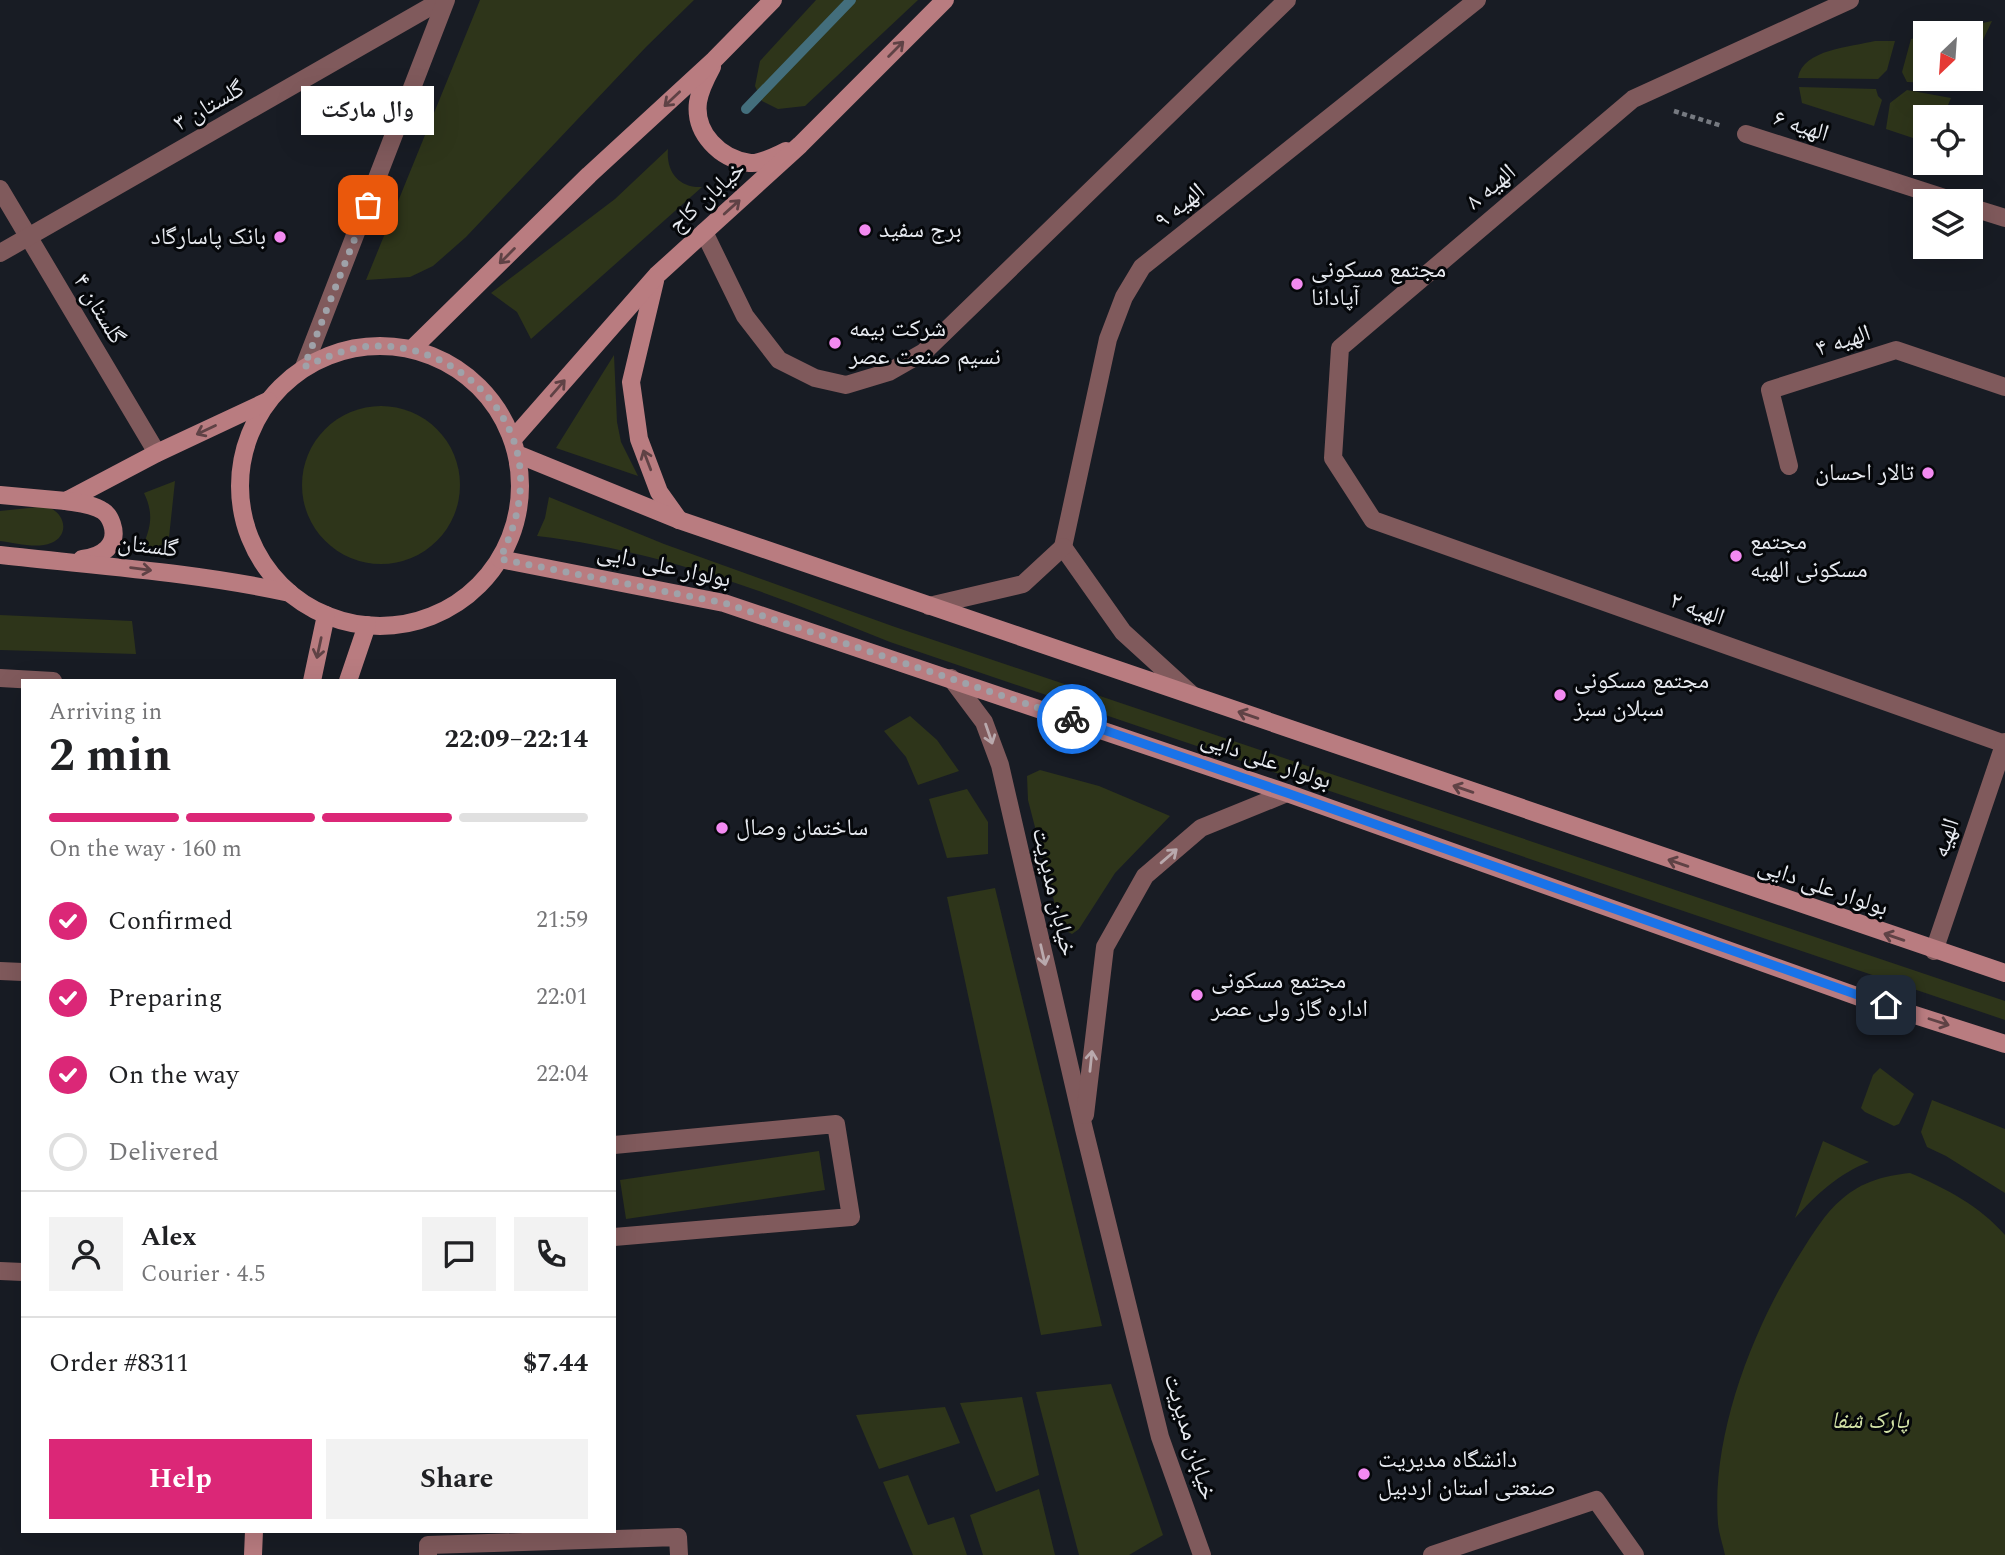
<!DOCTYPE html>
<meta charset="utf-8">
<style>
:root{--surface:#fff;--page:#f2f2f2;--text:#202124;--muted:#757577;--line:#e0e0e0;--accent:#db2777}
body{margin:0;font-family:Spectral,"Noto Naskh Arabic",serif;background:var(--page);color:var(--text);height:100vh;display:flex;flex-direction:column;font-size:26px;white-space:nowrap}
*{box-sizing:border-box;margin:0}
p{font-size:23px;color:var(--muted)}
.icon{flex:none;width:38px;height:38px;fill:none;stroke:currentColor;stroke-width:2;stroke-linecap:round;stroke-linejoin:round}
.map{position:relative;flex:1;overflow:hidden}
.side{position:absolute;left:21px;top:679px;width:595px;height:854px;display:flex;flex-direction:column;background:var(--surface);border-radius:0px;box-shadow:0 7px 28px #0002}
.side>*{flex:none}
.needle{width:46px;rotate:205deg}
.buttons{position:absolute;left:1913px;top:21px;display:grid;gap:14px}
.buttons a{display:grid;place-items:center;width:70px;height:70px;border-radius:0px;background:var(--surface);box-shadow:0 7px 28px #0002;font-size:35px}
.pin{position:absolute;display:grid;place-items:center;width:60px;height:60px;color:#fff;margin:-30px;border-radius:14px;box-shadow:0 4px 10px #0006}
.courier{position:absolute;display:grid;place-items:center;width:70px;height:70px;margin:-35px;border:5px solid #1a73e8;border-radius:50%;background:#fff;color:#222;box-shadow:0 2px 9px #0007}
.bubble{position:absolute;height:49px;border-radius:0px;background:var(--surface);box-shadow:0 7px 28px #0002;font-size:23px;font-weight:700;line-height:49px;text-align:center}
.headline em{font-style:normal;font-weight:700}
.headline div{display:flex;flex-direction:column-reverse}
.headline{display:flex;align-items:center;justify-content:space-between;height:119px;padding:0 28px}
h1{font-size:46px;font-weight:700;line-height:52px}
.bar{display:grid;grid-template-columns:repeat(4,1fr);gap:10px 7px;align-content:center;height:84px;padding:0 28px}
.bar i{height:9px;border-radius:5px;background:var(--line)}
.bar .on{background:var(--accent)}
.bar p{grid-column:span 4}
.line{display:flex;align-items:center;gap:18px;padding:0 28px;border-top:2px solid var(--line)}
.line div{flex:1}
.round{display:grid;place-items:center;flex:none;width:74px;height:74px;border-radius:0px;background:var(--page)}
ol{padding:0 28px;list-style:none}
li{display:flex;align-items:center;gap:21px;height:77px}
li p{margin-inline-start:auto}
li .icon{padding:7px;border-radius:50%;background:var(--accent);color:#fff;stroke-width:4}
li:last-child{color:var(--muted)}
li i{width:38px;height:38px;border:4px solid var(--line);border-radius:50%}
.cta{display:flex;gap:14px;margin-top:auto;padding:14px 28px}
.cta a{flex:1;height:80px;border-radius:0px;background:var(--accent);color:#fff;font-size:28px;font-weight:700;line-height:80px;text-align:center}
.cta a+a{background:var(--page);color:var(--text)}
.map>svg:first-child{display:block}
.green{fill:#2e351a}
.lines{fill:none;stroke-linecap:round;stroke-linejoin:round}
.stream{stroke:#436e7c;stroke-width:10}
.path{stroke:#767a81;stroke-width:4.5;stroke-dasharray:5 3.5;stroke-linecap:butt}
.minor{stroke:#805a5c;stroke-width:18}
.tertiary{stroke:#805a5c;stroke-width:18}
.secondary{stroke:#b97c80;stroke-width:18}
.oneway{stroke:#5f4245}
.oneway2{stroke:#b9a9ad}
.done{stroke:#9fa2a9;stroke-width:7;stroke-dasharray:0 12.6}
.route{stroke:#1a73e8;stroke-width:9}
.poi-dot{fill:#f38af1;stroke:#05070a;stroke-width:2.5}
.labels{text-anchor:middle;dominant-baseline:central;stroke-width:6;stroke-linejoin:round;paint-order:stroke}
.street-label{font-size:24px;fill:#e7eaf0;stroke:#05070a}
.poi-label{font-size:24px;fill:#e7eaf0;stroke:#05070a;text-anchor:start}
.park-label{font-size:24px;font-style:italic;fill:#d3e3a7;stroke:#05070a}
</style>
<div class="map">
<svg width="2005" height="1555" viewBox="0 0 2005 1555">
<rect width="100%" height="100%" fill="#181c24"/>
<g class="green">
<polygon points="480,0 694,0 646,47 466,237 433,266 410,277 366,280"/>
<polygon points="816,0 918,0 805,106 778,109 762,101 755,86 760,61"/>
<polygon points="1992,21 1971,65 1970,33 1936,33"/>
<polygon points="1925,36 1925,79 1964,79 1962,84 1907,82 1902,72 1911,39"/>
<path d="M1875 41H1895L1887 70 1878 79 1798 78C1803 49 1851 47 1875 41Z"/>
<polygon points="1799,87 1876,89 1878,96 1882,100 1874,126 1802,103"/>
<polygon points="1907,90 1951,98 1943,117 1925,117 1925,142 1886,129 1890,103"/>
<path d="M668 149C666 171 678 188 702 187L531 339 517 312 491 293 615 199Z"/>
<polygon points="614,355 617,422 621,442 638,476 556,448"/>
<circle cx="381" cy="485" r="79"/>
<path d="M175 481 167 556 140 553C150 530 155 516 144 493Z"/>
<path d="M549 497 664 544 895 627 2005 1001V1020L890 642C775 595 660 550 537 536L545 518Z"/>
<path d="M38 507C42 507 46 507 50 508 66 515 69 536 51 543 37 549 15 543 0 541V511Z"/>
<polygon points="0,615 132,621 136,654 0,650"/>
<polygon points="910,716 937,740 959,771 918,785 906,757 884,731"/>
<polygon points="1040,770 1099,786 1170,816 1115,873 1079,929 1072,934 1061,928 1028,800 1027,776"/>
<polygon points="967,789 988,822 988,854 947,858 929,799"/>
<polygon points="995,888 1102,1326 1041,1335 947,897"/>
<polygon points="1880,1068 1914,1094 1899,1124 1894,1126 1865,1112 1861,1108 1873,1075"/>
<polygon points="1932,1100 2005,1129 2005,1193 1946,1156 1927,1147 1921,1132"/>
<path d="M1823 1141 1869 1162C1839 1173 1816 1195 1795 1218Z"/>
<polygon points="819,1151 825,1190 626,1219 620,1180"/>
<path d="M1910 1173C1945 1188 1980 1206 2005 1235V1555H1725C1723 1545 1719 1534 1718 1524 1711 1435 1753 1328 1800 1254 1812 1235 1825 1213 1842 1199 1863 1181 1884 1176 1910 1173Z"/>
<polygon points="1111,1384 1163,1535 1129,1555 1079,1555 1036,1392"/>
<polygon points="1022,1397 1039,1475 996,1492 960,1403"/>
<polygon points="945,1407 960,1443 879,1469 856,1415"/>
<polygon points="908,1475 928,1525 954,1517 967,1555 913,1555 883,1482"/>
<polygon points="1039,1489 1055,1555 983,1555 970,1515"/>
</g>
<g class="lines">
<polyline class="stream" points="746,109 851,0"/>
<polyline class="path" points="1674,111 1722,126"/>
<g class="minor">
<polyline points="1850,0 1633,99 1340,348 1333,458 1373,520 2005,744"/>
<polyline points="1746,134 1954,201"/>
<polyline points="0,189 157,453"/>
<polyline points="1970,207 2005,218"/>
<polyline points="704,232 745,316 779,360 815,378 846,385 889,372 924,352 1287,0"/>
<polyline points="0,253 442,0"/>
<polyline points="304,367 446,0"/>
<polyline points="1789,466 1770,390 1896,350 2005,387"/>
<polyline points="1063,547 1108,339 1124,297 1142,267 1477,0"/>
<polyline points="1063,547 1123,632 1191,694"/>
<polyline points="929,606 1023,584 1063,547"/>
<polyline points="0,678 53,681"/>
<polyline points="1934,951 2005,742"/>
<polyline points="0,971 23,972"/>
<polyline points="614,1145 836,1124 851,1217 614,1237"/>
<polyline points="0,1271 23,1272"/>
<polyline points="428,1555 428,1545 678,1537 679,1555"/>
<polyline points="1432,1555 1596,1500 1635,1555"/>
</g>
<g class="tertiary">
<polyline points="951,678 984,722 1000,765 1084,1129 1160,1437 1202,1555"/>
<polyline points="1085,1115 1105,947 1145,876 1201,828 1287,793"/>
</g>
<g class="secondary">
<path d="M712 67C706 78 700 89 698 102 694 133 720 159 750 163 761 164 775 156 786 151"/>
<polyline points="655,281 631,382 639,439 659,492 679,520"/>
<circle cx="380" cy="486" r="140"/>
<polyline points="412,349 589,175 714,60 773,0"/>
<polyline points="513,439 657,275 800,145 945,0"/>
<polyline points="517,454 679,520 2005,973"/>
<polyline points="0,495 66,501 157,453 268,401"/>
<path d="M66 501C78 503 93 504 103 511 108 514 110 518 112 524 119 545 102 557 82 559"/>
<path d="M0 555C97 566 194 572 290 593"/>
<polyline points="500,559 724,603 1287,793 1862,998 2005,1044"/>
<polyline points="312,681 326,615"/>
<polyline points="348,681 367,625"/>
<polyline points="253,1555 254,1531"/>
</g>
</g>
<defs><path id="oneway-shaft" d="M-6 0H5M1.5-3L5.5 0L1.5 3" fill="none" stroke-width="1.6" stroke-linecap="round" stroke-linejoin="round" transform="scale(1.75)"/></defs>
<g class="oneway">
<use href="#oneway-shaft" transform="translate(896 49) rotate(-45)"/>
<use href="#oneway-shaft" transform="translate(672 99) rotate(137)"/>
<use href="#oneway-shaft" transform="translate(732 207) rotate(-42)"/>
<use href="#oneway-shaft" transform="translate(507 256) rotate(135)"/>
<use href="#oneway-shaft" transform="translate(558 388) rotate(-49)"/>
<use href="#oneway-shaft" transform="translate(206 430) rotate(155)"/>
<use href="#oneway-shaft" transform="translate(647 460) rotate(-111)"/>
<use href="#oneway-shaft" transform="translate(141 569) rotate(7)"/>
<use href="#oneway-shaft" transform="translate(319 648) rotate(102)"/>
<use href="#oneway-shaft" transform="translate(1248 715) rotate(-161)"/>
<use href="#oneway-shaft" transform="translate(1463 789) rotate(-161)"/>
<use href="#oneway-shaft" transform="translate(1678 863) rotate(-161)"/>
<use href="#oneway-shaft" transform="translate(1894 937) rotate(-161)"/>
<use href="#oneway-shaft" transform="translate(1939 1022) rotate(18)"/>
</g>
<g class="oneway2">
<use href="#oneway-shaft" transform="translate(989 734) rotate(71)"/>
<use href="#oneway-shaft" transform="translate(1169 856) rotate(-41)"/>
<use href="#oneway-shaft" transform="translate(1043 955) rotate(77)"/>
<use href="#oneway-shaft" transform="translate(1091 1061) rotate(-84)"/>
</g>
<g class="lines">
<path class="done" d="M368 205 304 367C327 357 350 346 376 346 453 344 528 412 520 492 518 517 510 537 500 559L724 603 1072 719"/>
<polyline class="route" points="1072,719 1287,793 1886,1005"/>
</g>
<g class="poi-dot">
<circle cx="865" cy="230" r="7"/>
<circle cx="280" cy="237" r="7"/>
<circle cx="1297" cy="284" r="7"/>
<circle cx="835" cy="343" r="7"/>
<circle cx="1928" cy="473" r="7"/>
<circle cx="1736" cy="556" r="7"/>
<circle cx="1560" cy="695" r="7"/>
<circle cx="722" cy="828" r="7"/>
<circle cx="1197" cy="995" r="7"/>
<circle cx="1364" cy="1474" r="7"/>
</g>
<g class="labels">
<g class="street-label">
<text transform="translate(209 106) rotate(-30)">گلستان ۳</text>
<text transform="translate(1801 126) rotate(18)">الهیه ۶</text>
<text transform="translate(1491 187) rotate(-40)">الهیه ۸</text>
<text transform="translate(707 197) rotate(-42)">خیابان کاج</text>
<text transform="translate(1180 206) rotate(-39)">الهیه ۹</text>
<text transform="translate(99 309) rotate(59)">گلستان ۴</text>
<text transform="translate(1843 341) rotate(-18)">الهیه ۴</text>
<text transform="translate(148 546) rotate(7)">گلستان</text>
<text transform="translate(664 566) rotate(12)">بولوار علی دایی</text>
<text transform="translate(1697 609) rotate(20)">الهیه ۲</text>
<text transform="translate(1266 760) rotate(19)">بولوار علی دایی</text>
<text transform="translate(1946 838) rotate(-71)">الهیه</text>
<text transform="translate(1823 887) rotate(19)">بولوار علی دایی</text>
<text transform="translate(1054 892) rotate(77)">خیابان مدیریت</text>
<text transform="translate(1190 1437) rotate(73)">خیابان مدیریت</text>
</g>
<g class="poi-label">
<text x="879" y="230">برج سفید</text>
<text x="266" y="237" text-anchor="end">بانک پاسارگاد</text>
<text x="1311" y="270">مجتمع مسکونی<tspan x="1311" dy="28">آپادانا</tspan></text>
<text x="849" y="329">شرکت بیمه<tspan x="849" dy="28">نسیم صنعت عصر</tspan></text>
<text x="1914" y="473" text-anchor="end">تالار احسان</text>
<text x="1750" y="542">مجتمع<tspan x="1750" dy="28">مسکونی الهیه</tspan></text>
<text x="1574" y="681">مجتمع مسکونی<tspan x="1574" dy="28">سبلان سبز</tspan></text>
<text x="736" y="828">ساختمان وصال</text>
<text x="1211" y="981">مجتمع مسکونی<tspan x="1211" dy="28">اداره گاز ولی عصر</tspan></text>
<text x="1378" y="1460">دانشگاه مدیریت<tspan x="1378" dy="28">صنعتی استان اردبیل</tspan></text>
</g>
<g class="park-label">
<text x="1870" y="1421">پارک شفا</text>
</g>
</g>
</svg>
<div class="buttons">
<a><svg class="needle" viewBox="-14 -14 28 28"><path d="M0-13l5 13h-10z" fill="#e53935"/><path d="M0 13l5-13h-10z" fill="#757577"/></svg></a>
<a><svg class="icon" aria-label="locate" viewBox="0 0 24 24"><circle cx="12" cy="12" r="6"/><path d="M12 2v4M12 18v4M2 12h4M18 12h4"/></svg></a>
<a><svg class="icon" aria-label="layers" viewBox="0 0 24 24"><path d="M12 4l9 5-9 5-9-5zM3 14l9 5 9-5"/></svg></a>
</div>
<div class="pin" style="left:368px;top:205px;background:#ea580c"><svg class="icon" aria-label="bag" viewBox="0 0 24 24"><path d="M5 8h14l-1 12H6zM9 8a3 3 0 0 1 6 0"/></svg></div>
<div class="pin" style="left:1886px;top:1005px;background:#1f2937"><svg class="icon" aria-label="home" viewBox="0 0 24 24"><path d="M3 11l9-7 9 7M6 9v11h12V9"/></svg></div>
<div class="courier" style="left:1072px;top:719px"><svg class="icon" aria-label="bike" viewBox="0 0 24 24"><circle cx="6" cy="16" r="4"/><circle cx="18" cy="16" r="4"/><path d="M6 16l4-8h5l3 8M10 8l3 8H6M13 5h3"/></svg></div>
<div class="bubble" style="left:301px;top:86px;width:133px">وال مارکت</div>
<section class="side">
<div class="headline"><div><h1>2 min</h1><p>Arriving in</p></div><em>22:09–22:14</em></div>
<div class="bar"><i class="on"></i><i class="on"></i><i class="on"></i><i></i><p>On the way · 160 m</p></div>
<ol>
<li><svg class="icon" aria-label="check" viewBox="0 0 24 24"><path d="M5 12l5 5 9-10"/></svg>Confirmed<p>21:59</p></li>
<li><svg class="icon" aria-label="check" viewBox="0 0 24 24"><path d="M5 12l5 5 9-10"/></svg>Preparing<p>22:01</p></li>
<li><svg class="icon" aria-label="check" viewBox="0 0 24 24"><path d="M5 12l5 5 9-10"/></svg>On the way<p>22:04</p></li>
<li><i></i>Delivered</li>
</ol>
<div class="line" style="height:126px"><a class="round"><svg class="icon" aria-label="person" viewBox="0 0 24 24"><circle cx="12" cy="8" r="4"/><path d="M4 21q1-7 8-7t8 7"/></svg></a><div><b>Alex</b><p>Courier · 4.5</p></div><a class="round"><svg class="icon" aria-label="chat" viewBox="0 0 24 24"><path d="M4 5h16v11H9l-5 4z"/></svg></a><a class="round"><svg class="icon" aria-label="phone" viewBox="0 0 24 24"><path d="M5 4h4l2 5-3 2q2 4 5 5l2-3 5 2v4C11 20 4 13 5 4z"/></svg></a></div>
<div class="line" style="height:91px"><div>Order #8311</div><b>$7.44</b></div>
<div class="cta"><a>Help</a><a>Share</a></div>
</section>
</div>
